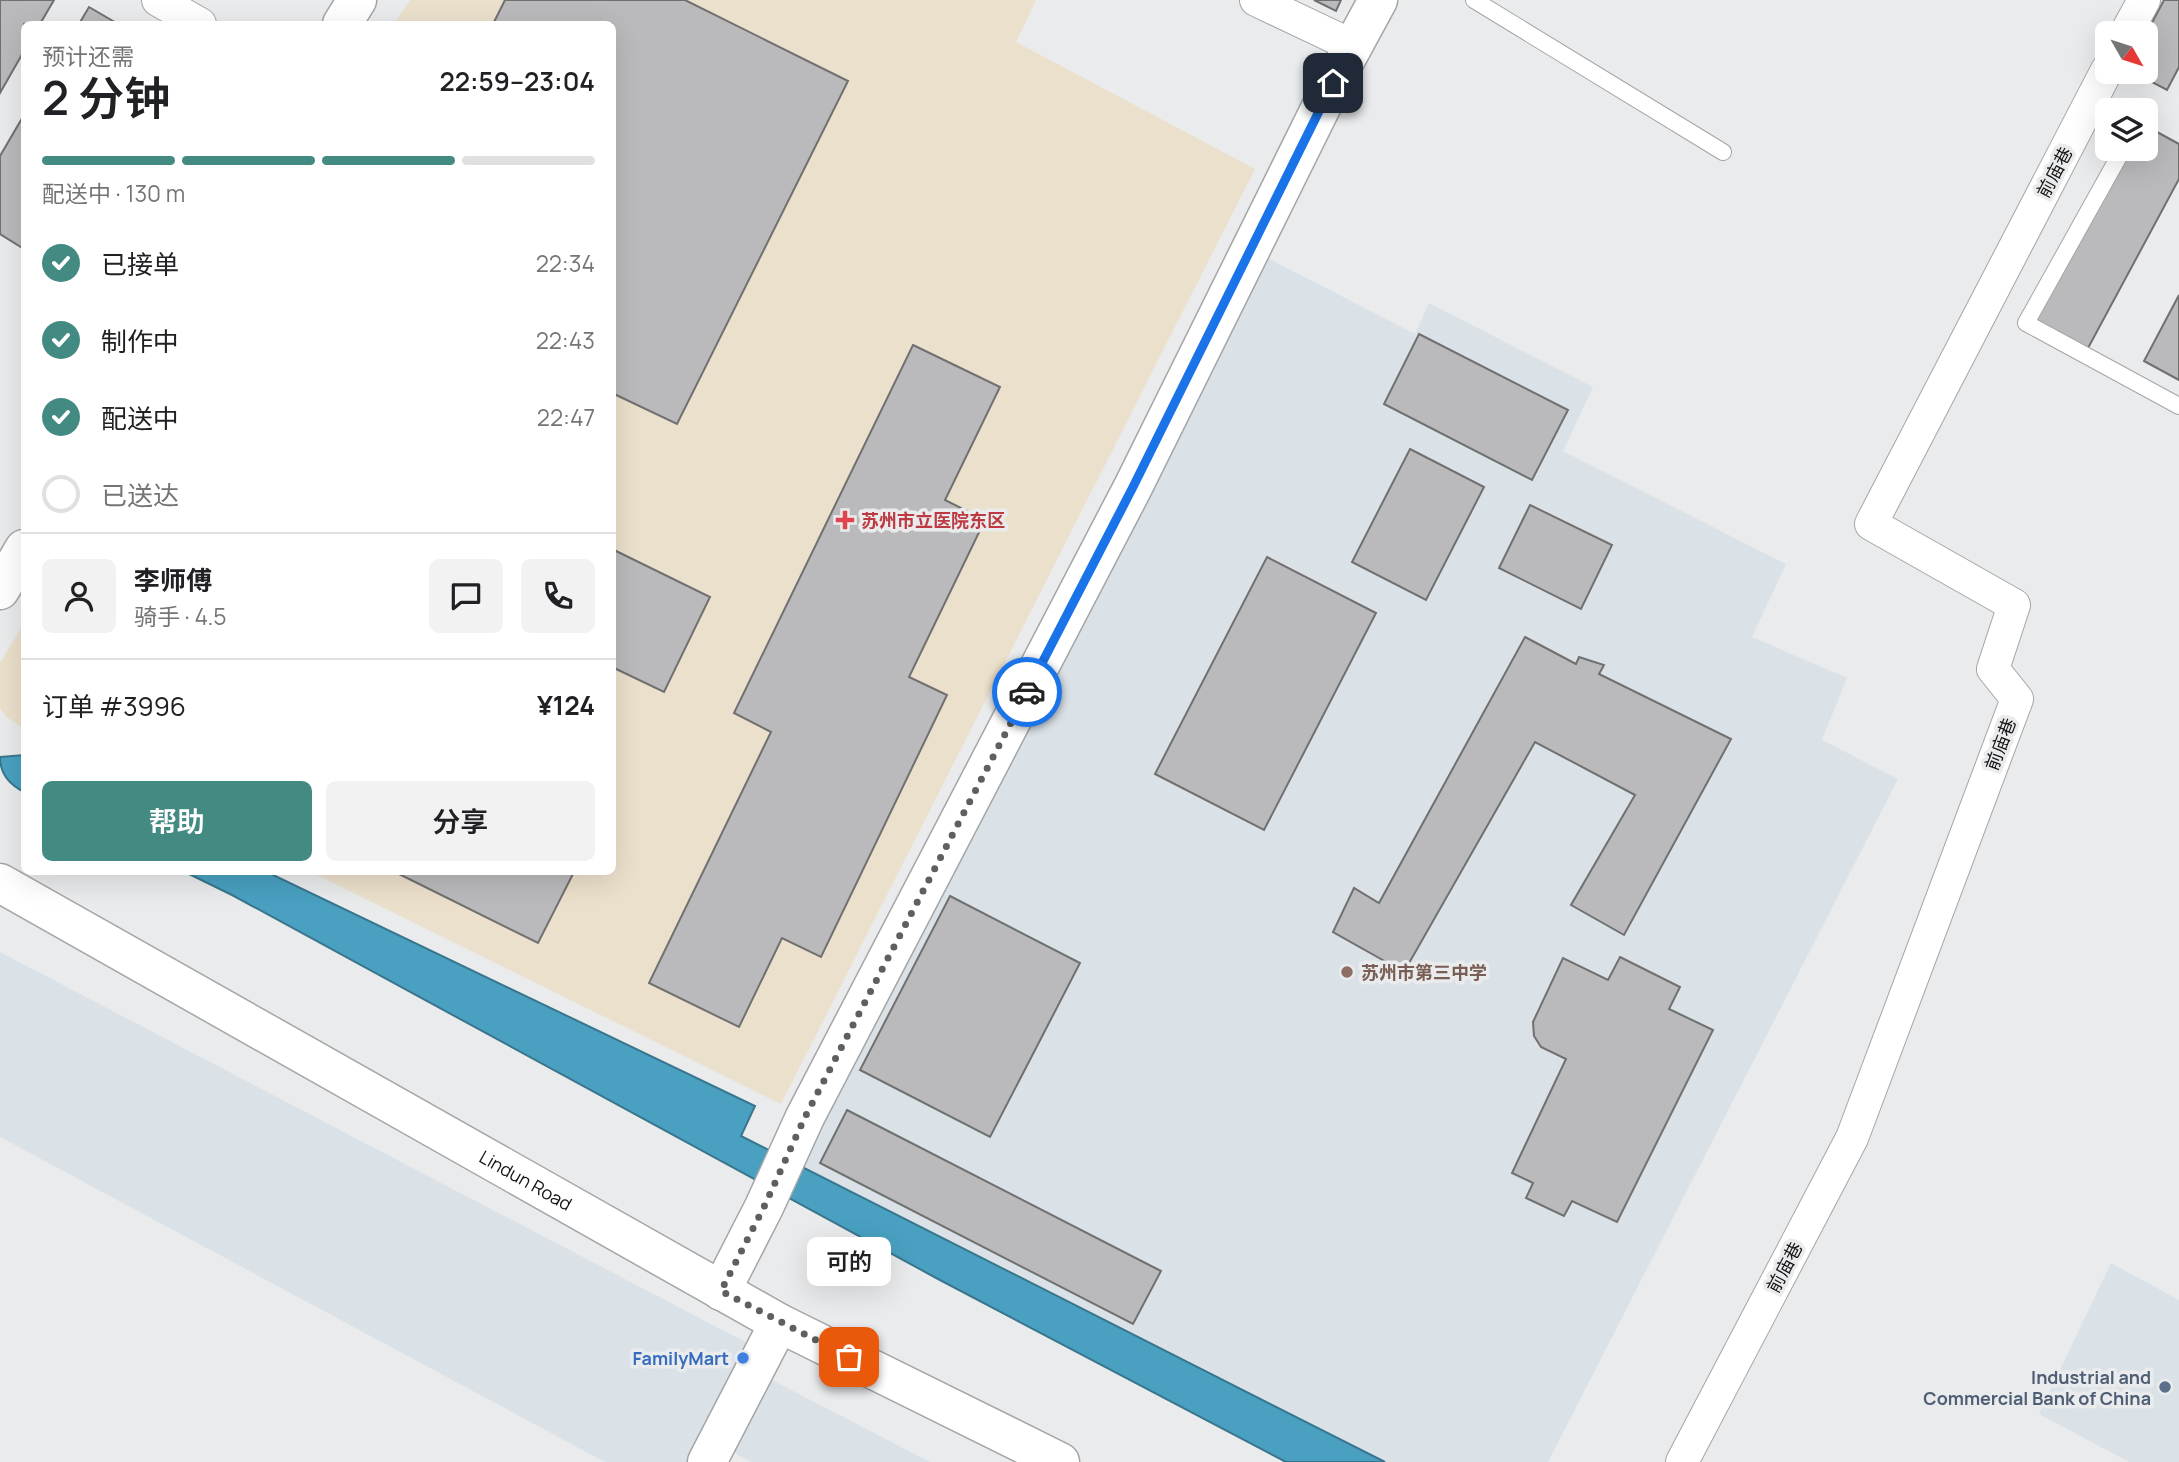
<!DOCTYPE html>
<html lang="zh">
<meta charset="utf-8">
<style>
:root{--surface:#fff;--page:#f2f2f2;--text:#202124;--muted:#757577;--line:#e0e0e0;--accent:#438a83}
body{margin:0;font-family:Manrope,"Noto Sans SC",sans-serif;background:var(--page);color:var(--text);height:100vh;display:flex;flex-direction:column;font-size:26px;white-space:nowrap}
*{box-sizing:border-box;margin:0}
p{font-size:23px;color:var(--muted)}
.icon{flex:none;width:38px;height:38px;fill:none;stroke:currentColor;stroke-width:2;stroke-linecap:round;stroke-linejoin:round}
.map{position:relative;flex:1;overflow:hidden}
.panel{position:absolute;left:21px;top:21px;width:595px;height:854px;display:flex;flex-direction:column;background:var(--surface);border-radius:10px;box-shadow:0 7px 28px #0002}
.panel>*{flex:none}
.needle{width:46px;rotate:129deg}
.tools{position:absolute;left:2095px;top:21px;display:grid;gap:14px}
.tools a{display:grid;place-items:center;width:63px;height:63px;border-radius:10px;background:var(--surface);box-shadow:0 7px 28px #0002;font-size:35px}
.pin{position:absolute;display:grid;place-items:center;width:60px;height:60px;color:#fff;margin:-30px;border-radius:14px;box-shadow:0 4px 10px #0006}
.courier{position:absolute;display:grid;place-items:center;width:70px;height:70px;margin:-35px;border:5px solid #1a73e8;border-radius:50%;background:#fff;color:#222;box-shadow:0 2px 9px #0007}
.bubble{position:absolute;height:49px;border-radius:10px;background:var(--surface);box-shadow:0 7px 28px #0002;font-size:23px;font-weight:600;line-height:49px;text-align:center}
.headline em{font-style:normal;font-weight:600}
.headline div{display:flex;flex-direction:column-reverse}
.headline{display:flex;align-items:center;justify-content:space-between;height:119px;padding:0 21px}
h1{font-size:46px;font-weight:600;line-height:52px}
.bar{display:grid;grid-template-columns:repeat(4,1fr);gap:10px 7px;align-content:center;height:84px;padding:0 21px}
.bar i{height:9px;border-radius:5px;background:var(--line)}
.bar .active{background:var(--accent)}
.bar p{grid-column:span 4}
.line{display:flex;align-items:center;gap:18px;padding:0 21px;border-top:2px solid var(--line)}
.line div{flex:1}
.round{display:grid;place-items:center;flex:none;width:74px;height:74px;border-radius:10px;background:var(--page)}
ol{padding:0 21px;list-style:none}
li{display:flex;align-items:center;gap:21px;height:77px}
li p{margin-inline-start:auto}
li .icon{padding:7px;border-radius:50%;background:var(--accent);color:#fff;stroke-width:4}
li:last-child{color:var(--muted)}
li i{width:38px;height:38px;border:4px solid var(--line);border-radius:50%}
.primary-button{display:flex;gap:14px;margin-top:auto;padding:14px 21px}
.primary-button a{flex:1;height:80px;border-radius:10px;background:var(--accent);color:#fff;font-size:28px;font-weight:600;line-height:80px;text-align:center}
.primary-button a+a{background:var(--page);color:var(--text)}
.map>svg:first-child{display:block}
.built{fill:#dae2e8}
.medical{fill:#ebe0cb}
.water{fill:#49a0c1;stroke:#39768d;stroke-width:2}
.building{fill:#bababc;stroke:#707071;stroke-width:2}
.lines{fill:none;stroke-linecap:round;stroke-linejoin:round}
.lane-casing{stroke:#a4a5a6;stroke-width:18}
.street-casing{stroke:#a4a5a6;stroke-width:34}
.secondary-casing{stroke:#a4a5a6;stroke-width:41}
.lane{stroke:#fff;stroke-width:16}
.street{stroke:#fff;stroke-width:32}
.secondary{stroke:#fff;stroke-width:38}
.done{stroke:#5f5f60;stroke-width:7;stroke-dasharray:0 12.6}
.route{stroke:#1a73e8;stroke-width:9}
.health-dot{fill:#e0444e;stroke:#eaebec;stroke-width:2.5}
.education-dot{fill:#8d6e63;stroke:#eaebec;stroke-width:2.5}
.shop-dot{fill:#3f7fe0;stroke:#eaebec;stroke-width:2.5}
.service-dot{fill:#5c6f8a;stroke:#eaebec;stroke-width:2.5}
.labels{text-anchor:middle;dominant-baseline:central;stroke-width:7;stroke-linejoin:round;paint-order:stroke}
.street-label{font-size:18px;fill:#141415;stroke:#eaebec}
.health-label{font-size:18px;font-weight:bold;fill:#be3a42;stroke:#eaebec;text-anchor:start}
.education-label{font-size:18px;font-weight:bold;fill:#785e54;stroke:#eaebec;text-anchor:start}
.shop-label{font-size:18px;font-weight:bold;fill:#366cbe;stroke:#eaebec;text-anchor:end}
.service-label{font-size:18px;font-weight:bold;fill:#4e5e75;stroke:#eaebec;text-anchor:end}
</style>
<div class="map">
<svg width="2179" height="1462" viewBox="0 0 2179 1462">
<rect width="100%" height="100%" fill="#eaebec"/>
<g class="built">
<polygon points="1258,253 1415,334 1429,303 1593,387 1563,451 1786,564 1752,637 1847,678 1822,740 1898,779 1548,1462 1385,1462 798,1165"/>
<polygon points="0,952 749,1344 691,1462 605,1462 0,1137"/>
<polygon points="2111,1263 2179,1300 2179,1462 2129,1462 2039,1414"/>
<polygon points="770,1379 930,1462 752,1462 731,1451"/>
</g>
<g class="medical">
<polygon points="410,0 1036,0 1016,42 1255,169 781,1104 311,872 612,872 612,24 394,24"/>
<polygon points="24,623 24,728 6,717 0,708 0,663"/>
</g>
<g class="water">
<path d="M24 755V792C10 785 0 774 0 757Z"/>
<polygon points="185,872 267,872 755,1106 741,1136 1385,1462 1286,1462 938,1279 232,895"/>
</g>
<g class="building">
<polygon points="0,0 54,0 40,24 24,24 24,51 0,93"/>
<polygon points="505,0 685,0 848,81 677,424 612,393 612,24 493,24"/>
<polygon points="1314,0 1341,0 1336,11"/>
<polygon points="2164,0 2179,0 2179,67 2167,90 2133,72 2146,72 2146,34"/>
<polygon points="89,7 118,24 79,24"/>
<polygon points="24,115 24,249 0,234 0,156"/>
<polygon points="2146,126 2179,144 2179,179 2087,350 2031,322 2127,149 2146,149"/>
<polygon points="2179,295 2179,380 2144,361"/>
<polygon points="1419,334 1568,410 1532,480 1384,404"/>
<polygon points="913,345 1000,387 945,500 985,520 909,677 947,695 821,957 782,938 739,1027 649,983 771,732 734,713"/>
<polygon points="1410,449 1484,487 1426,600 1352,562"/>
<polygon points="1530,505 1612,545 1581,609 1499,568"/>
<polygon points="612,549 710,597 664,692 612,667"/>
<polygon points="1267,557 1376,613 1264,830 1155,774"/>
<polygon points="1525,637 1576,664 1579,657 1604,665 1599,674 1731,739 1624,935 1571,905 1635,795 1535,742 1404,972 1333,932 1354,888 1379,903"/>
<polygon points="395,872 574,872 538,943"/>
<polygon points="950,896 1080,963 990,1137 860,1070"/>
<polygon points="1620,957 1680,987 1669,1009 1713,1030 1617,1222 1572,1201 1564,1216 1526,1198 1533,1183 1512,1173 1566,1059 1541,1047 1534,1036 1533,1022 1563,958 1608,980"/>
<polygon points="847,1110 1161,1271 1133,1324 820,1163"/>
</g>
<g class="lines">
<g class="lane-casing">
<g id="lane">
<polyline points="1474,0 1723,152"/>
<polyline points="2123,149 2026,323 2179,406"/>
</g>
</g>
<g class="street-casing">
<g id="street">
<polyline points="158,0 200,24"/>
<polyline points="1256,0 1353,46"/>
<polyline points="2126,33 2144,0"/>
<polyline points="1682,1462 1852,1138 2017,699 1993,669 2014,605 1871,524 2107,70"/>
</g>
</g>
<g class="secondary-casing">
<g id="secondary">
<polyline points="342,24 357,0"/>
<polyline points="0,590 24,549"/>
<path id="s1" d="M0 883 779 1323 1060 1462"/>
<polyline points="721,1291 764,1207 805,1117 1133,487 1333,83 1378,0"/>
<polyline points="707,1462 779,1323"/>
</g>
</g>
<use href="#lane" class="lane"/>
<use href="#street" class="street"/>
<use href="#secondary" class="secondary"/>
</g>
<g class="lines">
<polyline class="done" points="849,1357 721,1291 764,1207 805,1117 1027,692"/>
<polyline class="route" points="1027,692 1133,487 1333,83"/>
</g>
<path class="health-dot" d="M841.5 509.5h7v7h7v7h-7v7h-7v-7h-7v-7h7z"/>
<circle class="education-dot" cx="1347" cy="972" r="7"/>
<circle class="shop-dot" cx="743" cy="1358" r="7"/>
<circle class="service-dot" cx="2165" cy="1387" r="7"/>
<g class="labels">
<g class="street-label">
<text transform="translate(2054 172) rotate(-62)">前庙巷</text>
<text transform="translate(2000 744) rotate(-69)">前庙巷</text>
<text stroke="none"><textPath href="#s1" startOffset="604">Lindun Road</textPath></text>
<text transform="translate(1784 1267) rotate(-62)">前庙巷</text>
</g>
<g class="health-label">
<text x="861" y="520">苏州市立医院东区</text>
</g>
<g class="education-label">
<text x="1361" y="972">苏州市第三中学</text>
</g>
<g class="shop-label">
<text x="729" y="1358">FamilyMart</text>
</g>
<g class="service-label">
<text x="2151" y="1377">Industrial and<tspan x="2151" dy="21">Commercial Bank of China</tspan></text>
</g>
</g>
</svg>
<div class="tools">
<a><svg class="needle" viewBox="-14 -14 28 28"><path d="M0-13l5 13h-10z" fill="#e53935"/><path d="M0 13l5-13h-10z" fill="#757577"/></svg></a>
<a><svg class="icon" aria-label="layers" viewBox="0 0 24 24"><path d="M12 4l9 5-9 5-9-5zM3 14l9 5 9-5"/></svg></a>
</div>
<div class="pin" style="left:849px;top:1357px;background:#ea580c"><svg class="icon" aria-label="bag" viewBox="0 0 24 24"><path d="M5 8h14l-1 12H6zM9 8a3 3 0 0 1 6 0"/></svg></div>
<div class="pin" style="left:1333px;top:83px;background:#1f2937"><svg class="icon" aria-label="home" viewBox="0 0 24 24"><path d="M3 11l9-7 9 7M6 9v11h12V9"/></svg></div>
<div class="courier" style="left:1027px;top:692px"><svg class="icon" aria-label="car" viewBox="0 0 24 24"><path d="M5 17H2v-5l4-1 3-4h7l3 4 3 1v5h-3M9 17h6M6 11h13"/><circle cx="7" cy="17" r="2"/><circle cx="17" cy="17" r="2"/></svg></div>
<div class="bubble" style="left:807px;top:1237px;width:84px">可的</div>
<section class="panel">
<div class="headline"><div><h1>2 分钟</h1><p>预计还需</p></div><em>22:59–23:04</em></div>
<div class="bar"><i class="active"></i><i class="active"></i><i class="active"></i><i></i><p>配送中 · 130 m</p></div>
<ol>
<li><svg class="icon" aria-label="check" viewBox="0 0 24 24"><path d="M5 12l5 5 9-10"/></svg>已接单<p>22:34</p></li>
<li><svg class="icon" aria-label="check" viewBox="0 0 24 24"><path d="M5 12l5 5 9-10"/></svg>制作中<p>22:43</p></li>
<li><svg class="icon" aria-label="check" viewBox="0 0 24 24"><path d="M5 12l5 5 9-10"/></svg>配送中<p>22:47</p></li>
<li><i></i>已送达</li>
</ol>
<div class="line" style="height:126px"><a class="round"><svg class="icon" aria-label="person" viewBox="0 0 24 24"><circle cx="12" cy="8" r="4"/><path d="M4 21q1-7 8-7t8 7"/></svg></a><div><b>李师傅</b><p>骑手 · 4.5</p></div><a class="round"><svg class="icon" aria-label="chat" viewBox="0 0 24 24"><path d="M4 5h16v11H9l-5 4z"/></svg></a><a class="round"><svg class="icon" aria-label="phone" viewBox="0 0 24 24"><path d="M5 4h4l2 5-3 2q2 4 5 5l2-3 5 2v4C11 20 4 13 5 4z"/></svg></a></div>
<div class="line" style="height:91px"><div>订单 #3996</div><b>¥124</b></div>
<div class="primary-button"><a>帮助</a><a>分享</a></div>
</section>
</div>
